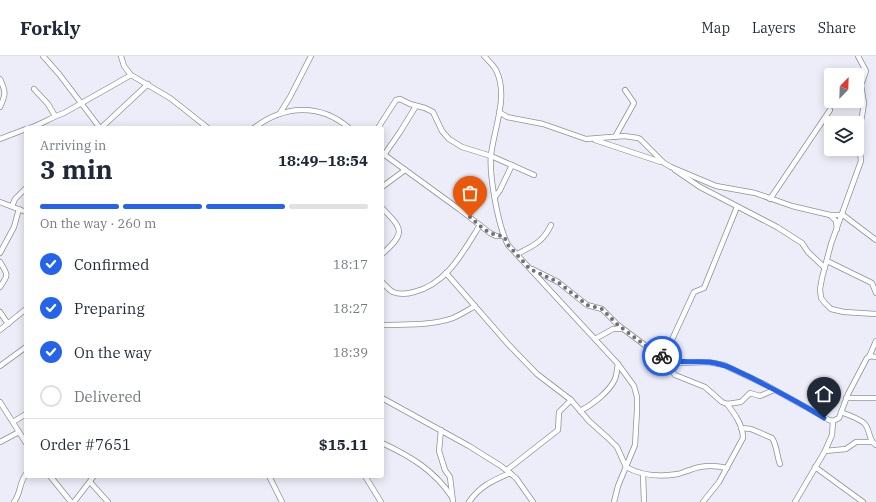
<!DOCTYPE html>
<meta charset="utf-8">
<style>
:root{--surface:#fff;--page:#f6f6f7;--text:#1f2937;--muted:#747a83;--line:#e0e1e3;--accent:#2563eb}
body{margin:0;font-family:"IBM Plex Serif",serif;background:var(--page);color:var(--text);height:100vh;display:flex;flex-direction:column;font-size:15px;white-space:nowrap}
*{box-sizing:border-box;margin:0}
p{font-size:13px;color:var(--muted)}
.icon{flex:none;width:22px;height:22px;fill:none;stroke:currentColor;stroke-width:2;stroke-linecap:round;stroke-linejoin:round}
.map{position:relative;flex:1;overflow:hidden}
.side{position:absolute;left:24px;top:70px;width:360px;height:352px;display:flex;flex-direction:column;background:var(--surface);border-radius:4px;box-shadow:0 2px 10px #0003}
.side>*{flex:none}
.needle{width:26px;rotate:23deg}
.controls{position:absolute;left:824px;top:12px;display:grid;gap:8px}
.controls a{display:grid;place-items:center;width:40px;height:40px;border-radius:4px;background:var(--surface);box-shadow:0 2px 10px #0003;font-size:20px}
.pin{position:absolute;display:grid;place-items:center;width:34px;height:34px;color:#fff;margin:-41px -17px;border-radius:50% 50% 50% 0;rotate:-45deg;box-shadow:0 0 4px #0007}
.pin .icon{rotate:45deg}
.courier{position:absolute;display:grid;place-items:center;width:40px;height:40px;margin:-20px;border:3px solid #2563eb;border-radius:50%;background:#fff;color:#222;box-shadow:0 1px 5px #0007}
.summary em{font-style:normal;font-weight:700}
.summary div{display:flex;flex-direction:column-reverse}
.summary{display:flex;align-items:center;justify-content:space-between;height:68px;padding:0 16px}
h1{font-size:26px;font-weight:700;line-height:30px}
.bar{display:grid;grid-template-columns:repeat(4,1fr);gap:6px 4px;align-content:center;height:48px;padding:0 16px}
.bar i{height:5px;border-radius:3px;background:var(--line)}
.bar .on{background:var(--accent)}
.bar p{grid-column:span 4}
.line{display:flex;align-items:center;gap:10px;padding:0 16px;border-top:1px solid var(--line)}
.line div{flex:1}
ol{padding:0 16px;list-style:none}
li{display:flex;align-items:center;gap:12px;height:44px}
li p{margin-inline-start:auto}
li .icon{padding:4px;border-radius:50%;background:var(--accent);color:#fff;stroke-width:4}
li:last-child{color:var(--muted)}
li i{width:22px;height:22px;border:2px solid var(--line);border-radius:50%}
header{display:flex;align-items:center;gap:24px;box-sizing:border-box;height:56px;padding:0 20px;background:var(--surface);border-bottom:1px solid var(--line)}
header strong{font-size:19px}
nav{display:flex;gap:22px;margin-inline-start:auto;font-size:14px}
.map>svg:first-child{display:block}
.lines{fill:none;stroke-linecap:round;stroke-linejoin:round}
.street-casing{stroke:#8f909a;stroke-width:6}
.street{stroke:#fff;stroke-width:4.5}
.done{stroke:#707177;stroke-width:4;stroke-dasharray:0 7.2}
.route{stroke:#2563eb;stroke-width:5}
</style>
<header>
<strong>Forkly</strong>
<nav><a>Map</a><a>Layers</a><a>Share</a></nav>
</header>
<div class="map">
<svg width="876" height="446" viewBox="0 0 876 446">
<rect width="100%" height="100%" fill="#ecedf8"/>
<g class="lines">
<g class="street-casing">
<g id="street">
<polyline points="43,0 59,18 100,72"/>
<polyline points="121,0 124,10 131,19 170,42 208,72"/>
<path d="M484 0C488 4 493 9 496 14 509 40 494 72 491 99 489 119 498 170 508 189L618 308 634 330 637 341V354L635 389 618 430 614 446"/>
<polyline points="858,0 866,15 861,29 864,47 862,60 858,77 861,105 831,188 822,222 820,233 821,242 825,247 831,253 844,256 876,258"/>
<path d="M0 23C6 36 6 38 0 51"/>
<polyline points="34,33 48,48 55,60"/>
<polyline points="499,56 507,61 543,68 586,83 624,80 638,82 640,83 664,107 671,111 716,130 755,137 792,150 830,159 836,165 837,173"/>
<polyline points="280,57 290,41 311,0"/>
<path d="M30 72C42 68 52 61 64 57L131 19"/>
<polyline points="101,72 148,28"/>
<path d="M254 72C284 49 320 47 349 72"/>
<polyline points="378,72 396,44 400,43 410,48 425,52 433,56 442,75 449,83 462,91 491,100 534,119"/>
<polyline points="615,81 634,47 625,34"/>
<polyline points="0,83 26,73"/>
<polyline points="595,84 661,106"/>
<polyline points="382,97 459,153 490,177 496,180 503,180"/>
<polyline points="384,99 400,76 416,50"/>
<polyline points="675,114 700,131 777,171 802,187 808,196 825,212"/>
<polyline points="382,131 405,114"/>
<polyline points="495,141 500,134 512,109"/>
<polyline points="770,143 830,54"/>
<polyline points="0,146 26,156"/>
<polyline points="12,150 15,143 26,132"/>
<path d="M382 152C403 173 406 177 382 198"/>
<polyline points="830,159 843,159 876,184"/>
<polyline points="0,197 14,171 19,153"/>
<path d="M517 198C533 190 543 186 551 169"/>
<polyline points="827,205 872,227 876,237"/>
<path d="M0 206C8 219 9 218 0 231"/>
<polyline points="532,213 558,226 587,249 602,253 618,269 646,290 670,305 680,307 708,306 724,309 766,329 829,364 833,365 839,362 848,338 867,302 870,300 876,301"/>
<path d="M446 217 508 288 537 318 571 344 589 365 608 382 617 391 626 411C642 420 660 421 678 418 682 417 686 415 690 414 702 409 714 409 727 412"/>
<path d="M382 226C385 229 389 234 393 236 400 239 407 238 414 236 447 228 463 196 480 169"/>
<polyline points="0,256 8,268"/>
<path d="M382 269C405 268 431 270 453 262 460 259 468 254 475 250"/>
<polyline points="0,274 26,253"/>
<polyline points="595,283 613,273 622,273"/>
<polyline points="664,301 694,236 704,232 737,151"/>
<polyline points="869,301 876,285"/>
<polyline points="667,303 667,309 675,319 705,331 722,346 727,348 741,346 750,337 760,340 774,334"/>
<polyline points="0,310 26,291"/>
<polyline points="382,342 469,390 501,410 516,422 533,446"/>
<polyline points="846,342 876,342"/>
<polyline points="0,346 26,387"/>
<path d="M580 355C592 349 610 335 615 323 617 318 617 313 618 308"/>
<path d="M841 356C848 359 858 362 864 367 871 374 868 385 876 389"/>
<polyline points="13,366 26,358"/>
<path d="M741 372 751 373 772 382C777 389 777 401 780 408"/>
<polyline points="441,374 439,395 445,414 450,421 453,446"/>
<polyline points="0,386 19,376"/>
<path d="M382 387C410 400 434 414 452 441"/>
<polyline points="825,395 846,393 856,386 871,386"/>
<polyline points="815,411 863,446"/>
<polyline points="507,414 558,374 559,356 571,344"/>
<polyline points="643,418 644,446"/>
<polyline points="50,420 71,446"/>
<polyline points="269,420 282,446"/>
<polyline points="365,420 381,446"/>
<polyline points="90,426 108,446"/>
<path d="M14 446C21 437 19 427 26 418"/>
<polyline points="74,446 94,420"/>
<path d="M469 446C480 430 492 425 510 417"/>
<path d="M703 446 719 426 743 382C743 369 734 357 727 348"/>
<polyline points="795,446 825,395 832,379 833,365"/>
</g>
</g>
<use href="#street" class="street"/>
</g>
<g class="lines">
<path class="done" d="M470 161C480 170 489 180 504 180L508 189 530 213 558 226 587 249 602 253 618 269 646 290 662 300"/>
<path class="route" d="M662 300C681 311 700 302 719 308 729 310 738 316 748 320 773 333 799 346 824 362"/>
</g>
</svg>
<div class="controls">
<a><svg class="needle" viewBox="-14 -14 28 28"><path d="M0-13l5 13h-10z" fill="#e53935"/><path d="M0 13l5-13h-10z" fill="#747a83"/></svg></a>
<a><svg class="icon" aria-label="layers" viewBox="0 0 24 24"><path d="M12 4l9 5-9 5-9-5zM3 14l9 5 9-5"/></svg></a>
</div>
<div class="pin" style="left:470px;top:161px;background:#ea580c"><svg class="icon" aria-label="bag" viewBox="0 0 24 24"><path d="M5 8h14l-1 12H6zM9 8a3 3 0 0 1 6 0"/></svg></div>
<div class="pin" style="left:824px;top:362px;background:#1f2937"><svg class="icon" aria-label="home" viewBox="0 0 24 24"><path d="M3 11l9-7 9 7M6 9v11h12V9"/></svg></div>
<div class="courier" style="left:662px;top:300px"><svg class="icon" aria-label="bike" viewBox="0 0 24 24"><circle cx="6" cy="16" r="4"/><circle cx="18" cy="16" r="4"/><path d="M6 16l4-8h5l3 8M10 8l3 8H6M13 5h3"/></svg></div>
<section class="side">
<div class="summary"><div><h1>3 min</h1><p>Arriving in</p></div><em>18:49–18:54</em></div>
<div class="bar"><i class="on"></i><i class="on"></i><i class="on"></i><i></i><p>On the way · 260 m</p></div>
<ol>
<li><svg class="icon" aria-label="check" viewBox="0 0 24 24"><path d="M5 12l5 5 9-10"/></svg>Confirmed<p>18:17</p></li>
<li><svg class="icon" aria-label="check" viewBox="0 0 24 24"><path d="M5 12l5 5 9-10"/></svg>Preparing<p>18:27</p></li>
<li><svg class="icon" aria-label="check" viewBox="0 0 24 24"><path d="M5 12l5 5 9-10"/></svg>On the way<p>18:39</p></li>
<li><i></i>Delivered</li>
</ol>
<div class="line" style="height:52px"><div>Order #7651</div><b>$15.11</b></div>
</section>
</div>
